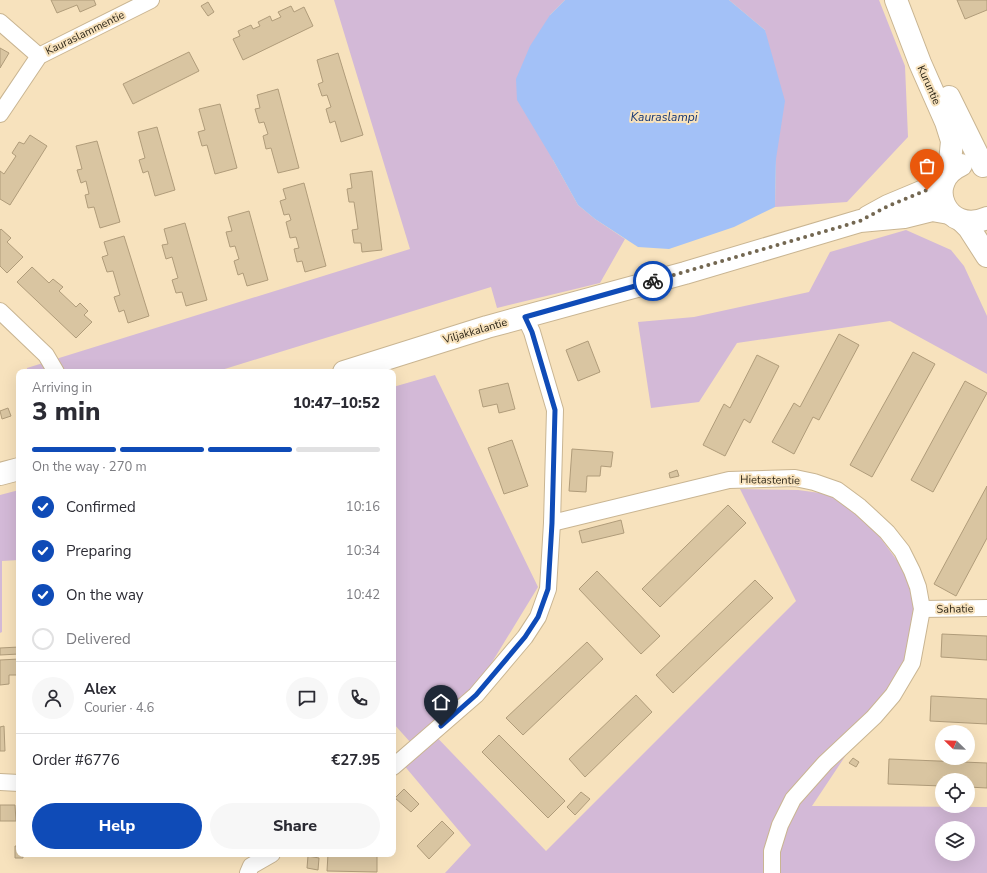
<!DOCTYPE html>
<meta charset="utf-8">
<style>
:root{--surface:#fff;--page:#f7f7f7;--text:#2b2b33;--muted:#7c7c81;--line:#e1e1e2;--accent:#0f4bb7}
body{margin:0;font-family:"Nunito Sans",sans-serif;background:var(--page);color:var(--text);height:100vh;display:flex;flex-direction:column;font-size:15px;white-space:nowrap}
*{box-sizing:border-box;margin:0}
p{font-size:13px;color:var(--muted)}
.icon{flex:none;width:22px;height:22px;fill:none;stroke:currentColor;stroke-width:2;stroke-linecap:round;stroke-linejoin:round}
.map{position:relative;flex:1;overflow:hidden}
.sheet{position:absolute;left:16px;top:369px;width:380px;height:488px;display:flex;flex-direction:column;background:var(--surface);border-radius:8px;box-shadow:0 4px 16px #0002}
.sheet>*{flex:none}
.needle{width:26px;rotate:293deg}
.tools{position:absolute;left:935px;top:725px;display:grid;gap:8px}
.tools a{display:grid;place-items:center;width:40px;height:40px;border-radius:50%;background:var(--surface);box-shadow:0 4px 16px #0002;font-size:20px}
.pin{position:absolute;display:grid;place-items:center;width:34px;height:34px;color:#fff;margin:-41px -17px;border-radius:50% 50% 50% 0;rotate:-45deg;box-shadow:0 0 4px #0007}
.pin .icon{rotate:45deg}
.courier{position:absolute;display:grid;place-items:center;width:40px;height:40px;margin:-20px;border:3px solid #0f4bb7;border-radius:50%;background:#fff;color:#222;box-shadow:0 1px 5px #0007}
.head em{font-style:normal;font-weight:800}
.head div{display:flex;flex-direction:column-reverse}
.head{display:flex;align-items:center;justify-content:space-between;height:68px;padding:0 16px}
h1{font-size:26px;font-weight:800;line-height:30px}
.bar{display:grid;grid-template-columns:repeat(4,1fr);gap:6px 4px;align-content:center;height:48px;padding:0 16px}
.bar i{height:5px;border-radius:3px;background:var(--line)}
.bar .current{background:var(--accent)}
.bar p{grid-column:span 4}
.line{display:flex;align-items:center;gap:10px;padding:0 16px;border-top:1px solid var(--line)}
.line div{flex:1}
.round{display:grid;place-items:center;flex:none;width:42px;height:42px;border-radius:21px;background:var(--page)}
ol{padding:0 16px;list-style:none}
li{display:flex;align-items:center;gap:12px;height:44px}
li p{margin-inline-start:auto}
li .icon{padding:4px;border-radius:50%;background:var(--accent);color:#fff;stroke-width:4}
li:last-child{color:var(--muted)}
li i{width:22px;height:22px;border:2px solid var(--line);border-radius:50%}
.action{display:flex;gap:8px;margin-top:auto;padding:8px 16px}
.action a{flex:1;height:46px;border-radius:24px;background:var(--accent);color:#fff;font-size:16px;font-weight:800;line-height:46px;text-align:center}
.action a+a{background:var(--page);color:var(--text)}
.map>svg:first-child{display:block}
.green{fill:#d3b9d7;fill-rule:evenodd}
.water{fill:#a3c1f7}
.building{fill:#d9c5a1;stroke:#b09c7a}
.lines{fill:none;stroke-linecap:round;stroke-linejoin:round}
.minor-casing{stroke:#c9b592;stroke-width:18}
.secondary-casing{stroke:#c9b592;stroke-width:24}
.minor{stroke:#fff;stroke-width:16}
.secondary{stroke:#fff;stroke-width:22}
.done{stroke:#736751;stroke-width:4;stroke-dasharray:0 7.2}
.route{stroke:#0f4bb7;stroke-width:5}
.labels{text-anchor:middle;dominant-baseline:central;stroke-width:4;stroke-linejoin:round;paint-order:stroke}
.street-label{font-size:11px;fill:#2c2517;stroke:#f7e2bd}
.water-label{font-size:12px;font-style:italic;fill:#143673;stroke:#f7e2bd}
</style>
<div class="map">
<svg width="987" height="873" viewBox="0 0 987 873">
<rect width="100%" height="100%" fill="#f7e2bd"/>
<g class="green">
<polygon points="334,0 565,0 550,15 553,160 578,205 595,219 625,239 600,283 497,308 491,287 215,372 27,372 27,368 410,249"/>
<polygon points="729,0 879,0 905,66 908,137 847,202 775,207 776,159 765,30"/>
<polygon points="906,230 951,250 964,266 987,316 987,374 890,321 737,343 699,402 651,408 638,322 694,317 809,292 830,252"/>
<path d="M435 375 538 587 480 682 428 728 546 851 796 601 740 489 798 490 835 495 874 529 907 574 917 611 906 665 812 806 987 807V873H445L471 845 397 757 411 743 393 723V387ZM942 828H968V854H942Z"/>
<polygon points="19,490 19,560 2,561 2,632 0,633 0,495"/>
</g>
<polygon class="water" points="565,0 729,0 765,30 785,101 776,159 775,207 734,227 669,249 638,247 595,219 578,205 553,160 517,100 516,79 530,46 550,15"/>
<g class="building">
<polygon points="51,0 94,0 96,5 80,12 77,5 57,13"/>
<polygon points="957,0 987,0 987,10 965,19"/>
<polygon points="208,2 214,12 208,16 201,6"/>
<polygon points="291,6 294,12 304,7 313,26 243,60 233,39 240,36 238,31 251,25 253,29 260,26 258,22 270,16 272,21 281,17 278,12"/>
<polygon points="0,48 9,53 0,68"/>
<polygon points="189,52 199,71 133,104 123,84"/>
<polygon points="338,53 363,135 341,142 335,121 330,123 326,109 331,107 327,95 322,96 318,84 323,82 317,60"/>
<polygon points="278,89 299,168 278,173 271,148 266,149 263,136 268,134 264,122 259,123 255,109 260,108 257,95"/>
<polygon points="220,104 237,168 215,174 207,145 202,146 198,132 205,130 199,109"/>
<polygon points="157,127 175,190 155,196 148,171 143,173 139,160 145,158 138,132"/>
<polygon points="30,135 47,146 10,205 0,199 0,171 4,174 16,156 12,153 19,142 24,144"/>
<polygon points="97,141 120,222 100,228 94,207 88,208 85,195 89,194 86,181 81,183 77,170 82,169 76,146"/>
<polygon points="372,171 382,250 362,252 361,243 354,243 352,230 358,229 354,202 349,202 347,189 352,188 350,174"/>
<polygon points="304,183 326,266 305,272 302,261 297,262 294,249 299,248 296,237 290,238 286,222 291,220 289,214 284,215 280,201 286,199 283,189"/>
<polygon points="249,211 268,280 247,286 243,273 238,275 234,261 239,259 235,246 230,247 226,232 232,231 228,217"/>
<polygon points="185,223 207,300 186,306 182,292 176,293 172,280 178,278 172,257 166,259 162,245 168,244 164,229"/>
<polygon points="1,229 11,238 7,242 23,257 7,273 0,266 0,230"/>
<polygon points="124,236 149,316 128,323 124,310 119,312 114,297 120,295 113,271 107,272 102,257 108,255 104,242"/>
<polygon points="32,267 49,283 53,279 63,287 59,291 76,307 80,303 88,311 84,315 92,322 76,338 17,282"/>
<polygon points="839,334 859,345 819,420 813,417 794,454 772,442 794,403 800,407"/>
<polygon points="588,341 600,372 578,381 566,350"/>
<polygon points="913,352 935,364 872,477 850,465"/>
<polygon points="757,355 779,366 750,423 744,419 725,456 703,445 724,404 730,408"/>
<polygon points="965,381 987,393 933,492 911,480"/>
<polygon points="508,383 515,409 499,413 497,404 483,407 479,390"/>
<polygon points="8,408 11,416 2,419 0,411"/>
<polygon points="512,440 528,486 504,494 488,448"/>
<polygon points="572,449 613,452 611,467 601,466 600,476 587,476 586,492 569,491"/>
<polygon points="677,470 679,476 670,478 669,473"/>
<polygon points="987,486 987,538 956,596 934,584"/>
<polygon points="728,505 746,523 660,607 642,589"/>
<polygon points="621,520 624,533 582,543 579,531"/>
<polygon points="597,571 660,636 641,654 579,589"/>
<polygon points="755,580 773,598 673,693 656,675"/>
<polygon points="942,634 987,636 987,660 941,657"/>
<polygon points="587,642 603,659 523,735 506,718"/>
<polygon points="19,647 19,654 0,655 0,648"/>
<polygon points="19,659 19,675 9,675 9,684 0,685 0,660"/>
<polygon points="636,695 652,712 585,777 569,759"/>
<polygon points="931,696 987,699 987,724 930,721"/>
<polygon points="4,726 5,751 0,751 0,727"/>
<polygon points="499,735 565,801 548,818 482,752"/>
<polygon points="853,758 859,762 856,767 849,763"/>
<polygon points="889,759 987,763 987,788 968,787 968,780 942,780 942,786 888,784"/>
<polygon points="404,789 419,804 411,812 395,798"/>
<polygon points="581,792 590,799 575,815 567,807"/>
<polygon points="0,805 15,805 16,821 0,821"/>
<polygon points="442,821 454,833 429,859 417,846"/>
<polygon points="15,846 19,846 19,854 23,854 23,858 15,858"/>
<polygon points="328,854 377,854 377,872 327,871"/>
<polygon points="308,856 319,858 318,870 307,868"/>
</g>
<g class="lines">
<g class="minor-casing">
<g id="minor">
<polyline points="0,22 39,56"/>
<polyline points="0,114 39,56 151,0"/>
<polyline points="0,311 46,355 56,372"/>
<polyline points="552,523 729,480 795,478 814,482 837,490 860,507 887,532 902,551 912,571 918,587 922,609 912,663 893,695 874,717 825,763 793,799 780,825 772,851 772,873"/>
<polyline points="922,609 987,608"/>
<polyline points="393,767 476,695 525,637 538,617 548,589 552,523 555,410 532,332 525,317"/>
<polyline points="0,782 19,783"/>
<polyline points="248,873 251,866 272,854"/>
</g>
</g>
<g class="secondary-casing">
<g id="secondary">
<polyline points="896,0 920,63 946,122 952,141 949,173"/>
<polyline points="949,97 983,166"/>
<path d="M961 165C923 182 946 236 987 218"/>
<polyline points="868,217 888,206 943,183"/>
<polyline points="962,221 969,228 987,256"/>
<polyline points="344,372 487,327 685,273 860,221 904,217 932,210 949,213"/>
<polyline points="0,474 19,469"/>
</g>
</g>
<use href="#minor" class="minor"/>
<use href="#secondary" class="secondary"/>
</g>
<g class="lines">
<polyline class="done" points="653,281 860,221 888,206 927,190"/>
<polyline class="route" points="441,726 476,695 525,637 538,617 548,589 552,523 555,410 532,332 525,317 653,281"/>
</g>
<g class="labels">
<g class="street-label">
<text transform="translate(85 33) rotate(-26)">Kauraslammentie</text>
<text transform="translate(929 85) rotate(66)">Kuruntie</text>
<text transform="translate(475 331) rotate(-16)">Viljakkalantie</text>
<text transform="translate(770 480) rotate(1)">Hietastentie</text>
<text transform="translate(955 609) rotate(-1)">Sahatie</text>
</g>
<g class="water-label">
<text x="664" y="117">Kauraslampi</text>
</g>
</g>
</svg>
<div class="tools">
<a><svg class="needle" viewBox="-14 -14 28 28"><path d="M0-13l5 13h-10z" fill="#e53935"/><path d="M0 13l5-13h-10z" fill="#7c7c81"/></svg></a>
<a><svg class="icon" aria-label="locate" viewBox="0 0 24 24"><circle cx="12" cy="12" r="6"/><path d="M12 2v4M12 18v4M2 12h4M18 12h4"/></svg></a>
<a><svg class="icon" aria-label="layers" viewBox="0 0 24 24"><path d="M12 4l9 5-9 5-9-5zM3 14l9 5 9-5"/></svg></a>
</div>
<div class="pin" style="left:927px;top:190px;background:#ea580c"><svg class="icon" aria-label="bag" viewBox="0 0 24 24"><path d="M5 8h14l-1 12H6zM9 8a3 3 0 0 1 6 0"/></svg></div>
<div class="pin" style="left:441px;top:726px;background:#1f2937"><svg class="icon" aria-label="home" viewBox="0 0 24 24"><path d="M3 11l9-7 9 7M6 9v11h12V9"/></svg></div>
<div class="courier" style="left:653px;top:281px"><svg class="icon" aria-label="bike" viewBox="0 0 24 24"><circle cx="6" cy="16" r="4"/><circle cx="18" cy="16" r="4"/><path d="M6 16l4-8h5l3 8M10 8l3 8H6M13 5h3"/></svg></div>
<section class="sheet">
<div class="head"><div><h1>3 min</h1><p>Arriving in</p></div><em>10:47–10:52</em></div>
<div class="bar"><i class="current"></i><i class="current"></i><i class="current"></i><i></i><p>On the way · 270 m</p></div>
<ol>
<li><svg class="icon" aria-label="check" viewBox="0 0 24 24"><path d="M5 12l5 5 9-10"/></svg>Confirmed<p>10:16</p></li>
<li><svg class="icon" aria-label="check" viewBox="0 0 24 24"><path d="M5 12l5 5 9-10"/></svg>Preparing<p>10:34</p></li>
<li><svg class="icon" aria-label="check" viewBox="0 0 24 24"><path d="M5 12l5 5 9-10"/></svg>On the way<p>10:42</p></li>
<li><i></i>Delivered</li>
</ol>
<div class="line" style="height:72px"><a class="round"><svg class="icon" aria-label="person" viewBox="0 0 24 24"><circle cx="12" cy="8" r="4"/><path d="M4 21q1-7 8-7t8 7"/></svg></a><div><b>Alex</b><p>Courier · 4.6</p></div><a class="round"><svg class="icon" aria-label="chat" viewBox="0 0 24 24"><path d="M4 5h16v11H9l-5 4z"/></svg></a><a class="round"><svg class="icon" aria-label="phone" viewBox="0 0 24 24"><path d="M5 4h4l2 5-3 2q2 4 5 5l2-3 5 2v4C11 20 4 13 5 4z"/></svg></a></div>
<div class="line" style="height:52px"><div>Order #6776</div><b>€27.95</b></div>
<div class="action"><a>Help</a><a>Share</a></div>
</section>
</div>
